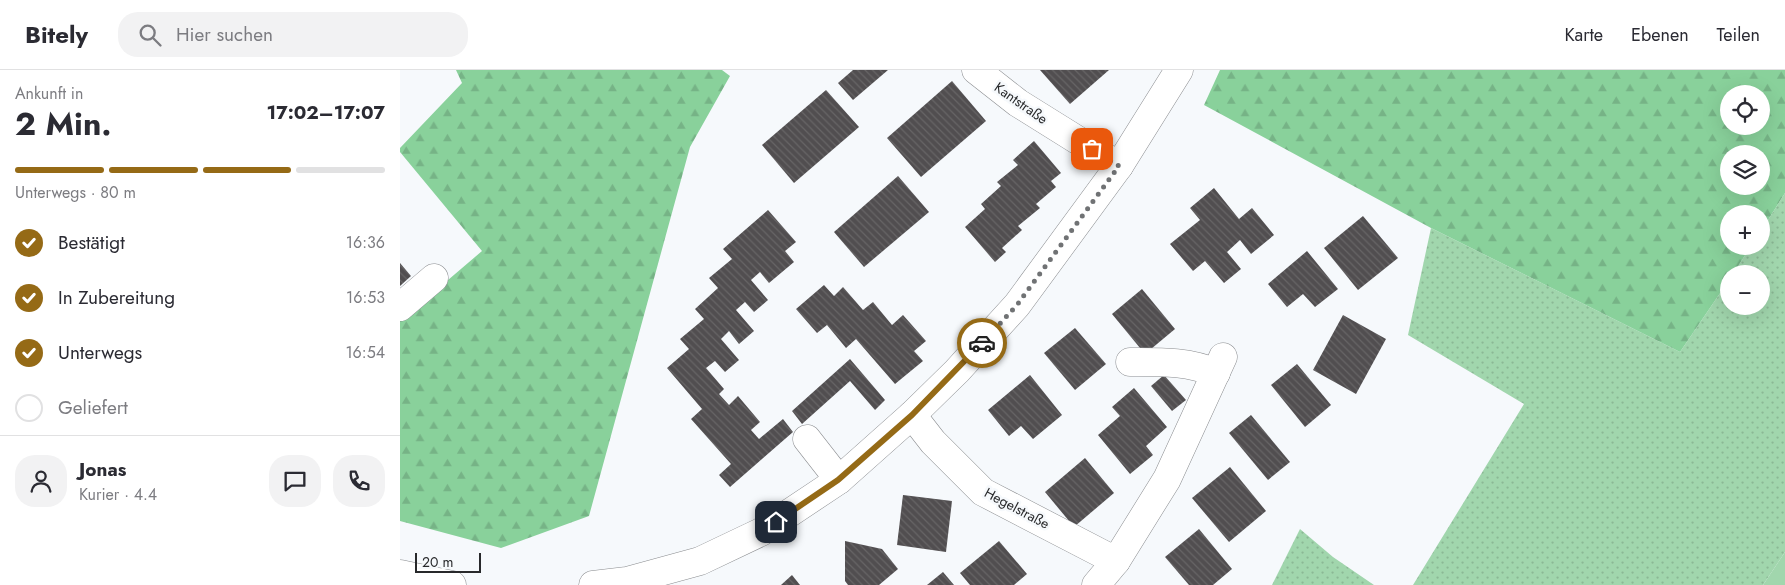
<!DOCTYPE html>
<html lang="de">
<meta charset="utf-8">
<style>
:root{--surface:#fff;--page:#f2f2f3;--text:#2b2b33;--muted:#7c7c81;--line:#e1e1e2;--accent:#956a16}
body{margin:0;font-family:Jost,sans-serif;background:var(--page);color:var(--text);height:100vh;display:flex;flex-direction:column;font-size:19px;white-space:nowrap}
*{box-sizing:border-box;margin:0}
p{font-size:16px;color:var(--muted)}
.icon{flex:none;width:28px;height:28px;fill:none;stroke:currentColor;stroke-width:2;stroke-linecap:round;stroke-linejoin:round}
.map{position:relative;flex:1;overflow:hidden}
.panel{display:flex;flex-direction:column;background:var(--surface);width:400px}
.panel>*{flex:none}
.buttons{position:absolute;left:1320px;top:15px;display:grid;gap:10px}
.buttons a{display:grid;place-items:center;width:50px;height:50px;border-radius:50%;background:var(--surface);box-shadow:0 5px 20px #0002;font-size:25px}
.scale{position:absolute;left:15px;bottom:12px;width:66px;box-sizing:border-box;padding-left:5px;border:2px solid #28292b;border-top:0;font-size:14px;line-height:18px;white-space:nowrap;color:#28292b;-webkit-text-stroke:4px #f6f9fc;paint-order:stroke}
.pin{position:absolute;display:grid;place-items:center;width:42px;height:42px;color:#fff;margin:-21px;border-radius:10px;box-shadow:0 2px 8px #0006}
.courier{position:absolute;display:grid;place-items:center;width:50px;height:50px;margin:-25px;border:4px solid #956a16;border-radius:50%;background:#fff;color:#222;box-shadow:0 1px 6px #0007}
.head em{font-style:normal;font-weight:700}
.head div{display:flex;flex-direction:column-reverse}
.head{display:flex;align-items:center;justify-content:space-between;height:85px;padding:0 15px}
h1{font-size:32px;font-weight:700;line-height:38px}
.bar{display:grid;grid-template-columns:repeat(4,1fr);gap:8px 5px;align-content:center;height:60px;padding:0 15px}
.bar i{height:6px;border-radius:4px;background:var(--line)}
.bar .selected{background:var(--accent)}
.bar p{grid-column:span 4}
.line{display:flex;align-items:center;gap:12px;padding:0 15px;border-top:1px solid var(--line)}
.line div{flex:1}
.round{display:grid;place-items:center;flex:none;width:52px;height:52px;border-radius:20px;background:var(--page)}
ol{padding:0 15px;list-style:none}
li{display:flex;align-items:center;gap:15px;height:55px}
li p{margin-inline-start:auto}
li .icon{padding:5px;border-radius:50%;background:var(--accent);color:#fff;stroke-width:4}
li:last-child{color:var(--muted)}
li i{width:28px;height:28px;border:2px solid var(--line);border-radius:50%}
header{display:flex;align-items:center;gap:30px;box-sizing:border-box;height:70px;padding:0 25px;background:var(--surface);border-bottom:1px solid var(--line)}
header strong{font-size:24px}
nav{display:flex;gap:28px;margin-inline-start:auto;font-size:18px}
.search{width:350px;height:45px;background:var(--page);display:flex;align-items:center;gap:12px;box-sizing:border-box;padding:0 18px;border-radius:20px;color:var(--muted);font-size:19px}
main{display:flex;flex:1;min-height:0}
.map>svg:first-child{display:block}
.grass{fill:url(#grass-dots)}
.forest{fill:url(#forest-firs);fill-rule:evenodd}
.garden{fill:#a1d6ad}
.building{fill:url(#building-back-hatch)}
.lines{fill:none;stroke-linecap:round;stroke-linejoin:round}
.minor-casing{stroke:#8a8c8f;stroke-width:29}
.minor{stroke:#fff;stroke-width:28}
.done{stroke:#707274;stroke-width:5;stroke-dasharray:0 9}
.route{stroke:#956a16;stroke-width:6}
.labels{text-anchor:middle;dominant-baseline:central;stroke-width:5;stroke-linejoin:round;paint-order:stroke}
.street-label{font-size:14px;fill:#28292b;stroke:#f6f9fc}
</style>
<header>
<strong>Bitely</strong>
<div class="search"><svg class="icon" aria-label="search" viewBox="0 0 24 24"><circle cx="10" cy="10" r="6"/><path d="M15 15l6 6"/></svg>Hier suchen</div>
<nav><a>Karte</a><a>Ebenen</a><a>Teilen</a></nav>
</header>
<main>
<section class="panel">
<div class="head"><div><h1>2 Min.</h1><p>Ankunft in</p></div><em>17:02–17:07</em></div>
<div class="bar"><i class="selected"></i><i class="selected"></i><i class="selected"></i><i></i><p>Unterwegs · 80 m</p></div>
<ol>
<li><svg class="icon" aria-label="check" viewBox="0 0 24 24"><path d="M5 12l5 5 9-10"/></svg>Bestätigt<p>16:36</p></li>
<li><svg class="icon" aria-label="check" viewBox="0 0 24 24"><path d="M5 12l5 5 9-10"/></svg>In Zubereitung<p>16:53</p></li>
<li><svg class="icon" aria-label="check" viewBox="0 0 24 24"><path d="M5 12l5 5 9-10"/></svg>Unterwegs<p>16:54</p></li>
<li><i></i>Geliefert</li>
</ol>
<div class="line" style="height:90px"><a class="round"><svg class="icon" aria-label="person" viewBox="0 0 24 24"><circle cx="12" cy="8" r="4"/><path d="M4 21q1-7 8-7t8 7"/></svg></a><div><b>Jonas</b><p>Kurier · 4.4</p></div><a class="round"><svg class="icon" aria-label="chat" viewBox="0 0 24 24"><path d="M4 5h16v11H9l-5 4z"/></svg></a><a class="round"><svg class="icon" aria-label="phone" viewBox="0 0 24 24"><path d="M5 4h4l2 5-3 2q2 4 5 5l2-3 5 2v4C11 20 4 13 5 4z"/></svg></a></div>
</section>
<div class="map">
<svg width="1385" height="515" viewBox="0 0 1385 515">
<defs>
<pattern id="grass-dots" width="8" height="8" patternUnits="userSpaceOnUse" patternTransform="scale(1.25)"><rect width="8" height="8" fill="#a1d6ad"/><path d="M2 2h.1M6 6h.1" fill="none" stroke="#8bb895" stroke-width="1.8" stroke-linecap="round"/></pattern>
<pattern id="forest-firs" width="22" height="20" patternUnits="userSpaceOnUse" patternTransform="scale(1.25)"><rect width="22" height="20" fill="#89d19b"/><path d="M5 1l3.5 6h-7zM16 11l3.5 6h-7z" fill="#76b386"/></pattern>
<pattern id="building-back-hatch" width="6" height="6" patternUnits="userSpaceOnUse" patternTransform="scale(1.25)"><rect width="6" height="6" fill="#514e50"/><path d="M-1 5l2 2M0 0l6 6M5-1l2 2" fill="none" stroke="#676566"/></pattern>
</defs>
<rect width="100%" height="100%" fill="#f6f9fc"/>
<g class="grass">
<polygon points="1385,123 1385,482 1363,515 1013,515 1124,334 1008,265 1031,158 1280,282 1329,210 1329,236 1361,236 1361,204 1333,204 1351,176 1361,176 1361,161"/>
<polygon points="900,459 933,487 974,515 872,515"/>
</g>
<g class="forest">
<polygon points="56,0 322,0 330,6 290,77 189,446 101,478 0,451 0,251 82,181 0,82 0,78 62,13"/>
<path d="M820 0H1385V123L1361 161V144H1329V176H1351L1333 204H1329V210L1280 282 1031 158 804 35ZM1329 24H1361V56H1329ZM1329 84H1361V116H1329Z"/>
</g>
<polygon class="garden" points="1385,482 1385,515 1363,515"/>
<g class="building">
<polygon points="453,0 488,0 453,30 438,13"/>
<polygon points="640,0 709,0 670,34"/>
<polygon points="552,11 586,51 521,107 487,68"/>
<polygon points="426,20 459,57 394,113 362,75"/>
<polygon points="634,71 661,103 651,111 656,117 636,134 640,138 618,156 622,160 602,178 606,182 595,192 565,157 585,139 581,134 601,116 597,112 618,95 613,90"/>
<polygon points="498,106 529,142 464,197 434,162"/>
<polygon points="814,118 839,149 852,138 874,165 851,184 840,170 827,182 841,199 824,213 805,191 793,201 770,174 800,150 790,138"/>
<polygon points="368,140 396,172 385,181 394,192 369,213 360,202 351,210 368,230 354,242 345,232 336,240 354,261 339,274 329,261 321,269 339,290 325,302 315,291 306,298 324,319 319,324 329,335 338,326 360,352 351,360 359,369 383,349 393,362 330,417 319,405 331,394 291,349 302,339 267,298 289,279 280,269 304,249 295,239 318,218 309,208 332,189 323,179"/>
<polygon points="963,146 998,188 958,220 924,178"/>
<polygon points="907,181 938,219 915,237 903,224 887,237 868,214"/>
<polygon points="0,193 11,206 0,216"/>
<polygon points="424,215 434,226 443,217 463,240 473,232 492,255 503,245 526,271 514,281 523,291 495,314 456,269 446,278 427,255 417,263 396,239"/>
<polygon points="742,219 775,259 745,284 712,244"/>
<polygon points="943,245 986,269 956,324 913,300"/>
<polygon points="675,258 706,294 675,320 644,283"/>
<polygon points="450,289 485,330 475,340 450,311 402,354 392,341"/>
<polygon points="897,294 931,335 905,357 871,315"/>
<polygon points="630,305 662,345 633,369 621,356 609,366 588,340"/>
<polygon points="764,305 786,330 772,341 751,316"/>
<polygon points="734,318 767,357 746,376 753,385 730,404 698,365 720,346 712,337"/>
<polygon points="851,345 890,392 868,410 829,363"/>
<polygon points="685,388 714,423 674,457 645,422"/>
<polygon points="830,397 866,441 829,472 792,428"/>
<polygon points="503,425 552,431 546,482 497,475"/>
<polygon points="799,459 832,499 813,515 789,515 765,487"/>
<polygon points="445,471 482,479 498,499 479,515 448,515 445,511"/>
<polygon points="599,471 627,504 614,515 570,515 560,503"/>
<polygon points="543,502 554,515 527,515"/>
<polygon points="392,505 400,515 381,515"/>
</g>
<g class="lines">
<g class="minor-casing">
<g id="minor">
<polyline points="576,0 618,33 719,96"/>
<polyline points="0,237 34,208"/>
<path d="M730 292C760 292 788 291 816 303"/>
<polyline points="512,345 533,372 583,422 716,491"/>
<polyline points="407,369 439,410"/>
<polyline points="0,504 52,515"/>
<polyline points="193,515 227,511 300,491 361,462 439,410 512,345 557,301 617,235 719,96 779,0"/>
<polyline points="696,515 716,491 767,409 823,287"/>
</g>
</g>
<use href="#minor" class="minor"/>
</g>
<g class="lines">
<polyline class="done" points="582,273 617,235 719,96 692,79"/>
<polyline class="route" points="376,452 438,410 512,345 582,273"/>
</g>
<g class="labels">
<g class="street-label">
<text transform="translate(621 33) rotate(35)">Kantstraße</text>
<text transform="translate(617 438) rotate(28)">Hegelstraße</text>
</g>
</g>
</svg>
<div class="buttons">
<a><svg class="icon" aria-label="locate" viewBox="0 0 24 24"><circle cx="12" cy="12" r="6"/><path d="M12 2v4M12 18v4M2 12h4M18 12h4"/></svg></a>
<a><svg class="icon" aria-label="layers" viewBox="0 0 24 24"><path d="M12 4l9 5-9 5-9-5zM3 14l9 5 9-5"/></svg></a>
<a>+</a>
<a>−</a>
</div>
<div class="scale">20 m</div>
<div class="pin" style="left:692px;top:79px;background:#ea580c"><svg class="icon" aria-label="bag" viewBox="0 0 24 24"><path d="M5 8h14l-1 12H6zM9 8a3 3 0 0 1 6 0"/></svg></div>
<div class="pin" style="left:376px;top:452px;background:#1f2937"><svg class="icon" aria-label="home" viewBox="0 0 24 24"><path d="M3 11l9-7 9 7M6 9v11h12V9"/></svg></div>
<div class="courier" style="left:582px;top:273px"><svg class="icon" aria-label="car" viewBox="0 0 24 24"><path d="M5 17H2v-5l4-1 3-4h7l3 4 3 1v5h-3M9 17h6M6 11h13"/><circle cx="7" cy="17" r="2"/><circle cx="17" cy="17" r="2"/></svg></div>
</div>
</main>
